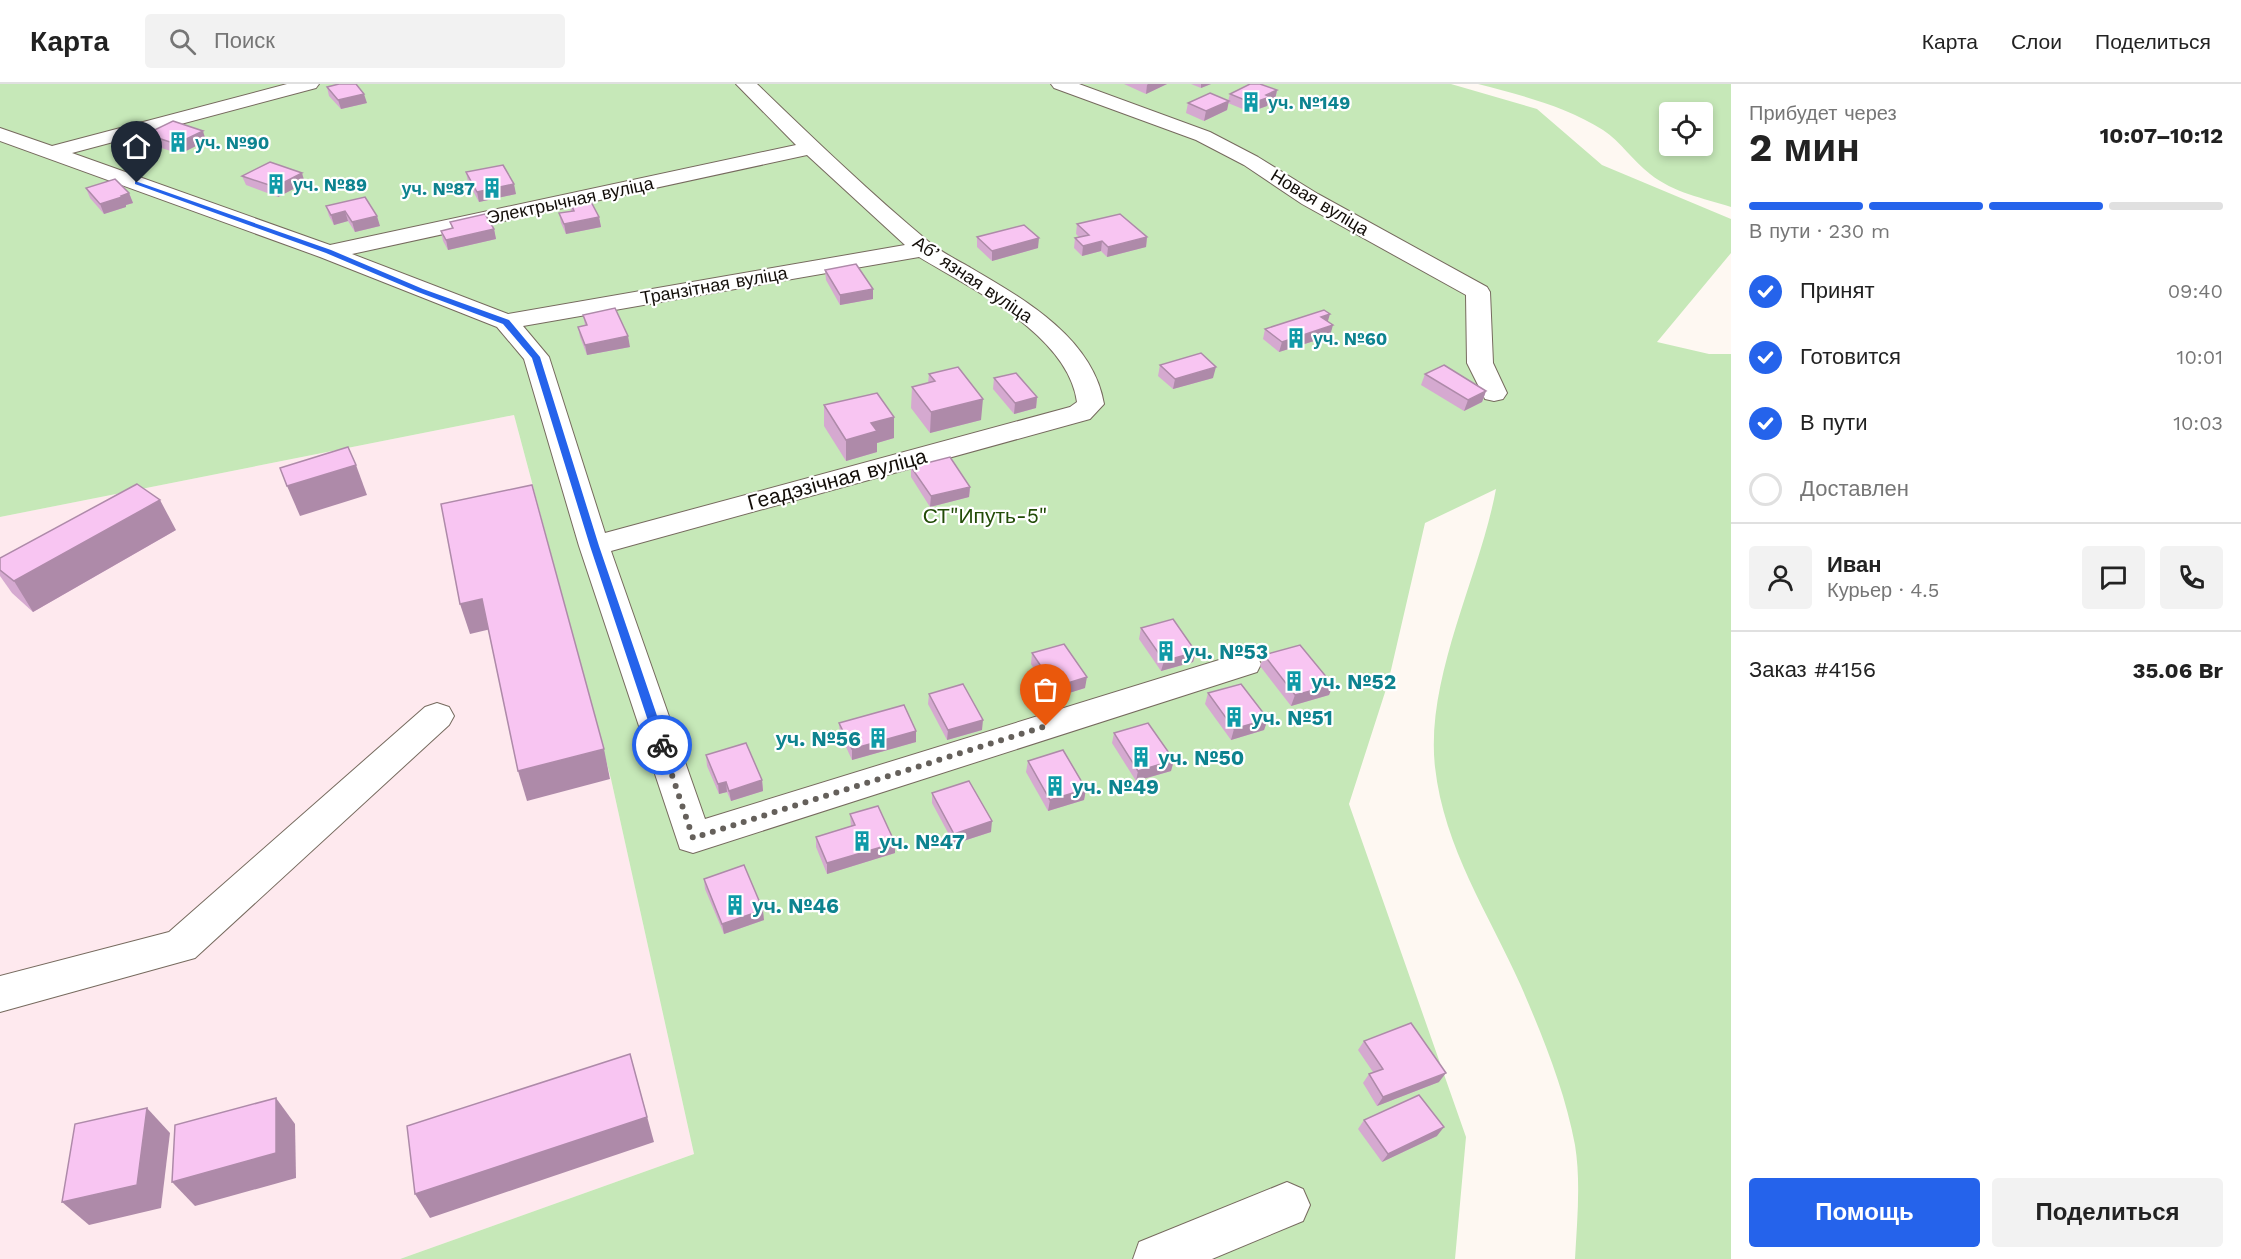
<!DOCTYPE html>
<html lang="ru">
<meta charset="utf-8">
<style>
:root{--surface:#fff;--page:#f2f2f2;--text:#222;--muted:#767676;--line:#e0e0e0;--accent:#2563eb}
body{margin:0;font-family:"Work Sans",sans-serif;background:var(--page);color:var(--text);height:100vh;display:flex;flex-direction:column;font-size:22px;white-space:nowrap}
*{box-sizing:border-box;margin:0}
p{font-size:20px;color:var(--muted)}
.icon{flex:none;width:33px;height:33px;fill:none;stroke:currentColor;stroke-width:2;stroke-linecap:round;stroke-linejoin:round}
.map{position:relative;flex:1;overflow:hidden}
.drawer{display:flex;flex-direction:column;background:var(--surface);width:510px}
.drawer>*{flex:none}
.buttons{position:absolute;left:1659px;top:18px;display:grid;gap:12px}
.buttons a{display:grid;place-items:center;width:54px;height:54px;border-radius:6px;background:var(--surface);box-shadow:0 3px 9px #0003;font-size:30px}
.pin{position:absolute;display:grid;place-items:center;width:51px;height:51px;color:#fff;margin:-62px -26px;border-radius:50% 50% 50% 0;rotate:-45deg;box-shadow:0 0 6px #0007}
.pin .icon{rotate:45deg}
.courier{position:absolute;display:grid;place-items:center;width:60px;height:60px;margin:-30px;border:4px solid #2563eb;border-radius:50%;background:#fff;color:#222;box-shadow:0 2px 8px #0007}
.head em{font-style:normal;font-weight:700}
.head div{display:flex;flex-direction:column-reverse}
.head{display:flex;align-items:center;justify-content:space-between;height:102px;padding:0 18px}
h1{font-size:39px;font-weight:700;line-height:45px}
.bar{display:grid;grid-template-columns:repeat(4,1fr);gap:9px 6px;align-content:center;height:72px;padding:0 18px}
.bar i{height:8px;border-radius:4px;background:var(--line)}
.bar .selected{background:var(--accent)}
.bar p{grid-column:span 4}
.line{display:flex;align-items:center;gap:15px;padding:0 18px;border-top:2px solid var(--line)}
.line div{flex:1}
.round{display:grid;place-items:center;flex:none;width:63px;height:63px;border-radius:6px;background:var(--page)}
ol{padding:0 18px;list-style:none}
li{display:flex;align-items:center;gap:18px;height:66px}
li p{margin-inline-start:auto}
li .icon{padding:6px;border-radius:50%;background:var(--accent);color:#fff;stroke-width:4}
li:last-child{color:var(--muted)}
li i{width:33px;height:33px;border:3px solid var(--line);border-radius:50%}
.primary-button{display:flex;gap:12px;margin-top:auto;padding:12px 18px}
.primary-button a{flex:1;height:69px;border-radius:6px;background:var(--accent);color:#fff;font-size:24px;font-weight:700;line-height:69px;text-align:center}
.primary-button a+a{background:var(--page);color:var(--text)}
header{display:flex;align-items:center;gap:36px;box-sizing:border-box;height:84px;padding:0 30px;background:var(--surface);border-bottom:2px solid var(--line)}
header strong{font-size:28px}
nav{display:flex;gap:33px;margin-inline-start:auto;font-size:21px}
.search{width:420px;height:54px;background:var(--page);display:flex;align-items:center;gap:15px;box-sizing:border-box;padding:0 21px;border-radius:6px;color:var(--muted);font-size:22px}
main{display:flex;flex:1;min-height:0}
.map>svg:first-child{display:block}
.industrial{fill:#fee9ee}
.green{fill:#c6e8b8;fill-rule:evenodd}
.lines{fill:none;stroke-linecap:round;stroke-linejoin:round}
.minor-casing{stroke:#766a5e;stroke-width:2}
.minor{fill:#fff;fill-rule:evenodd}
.wall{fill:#d5a9d0}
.shaded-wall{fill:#ae8aa9}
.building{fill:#f8c5f2;stroke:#ae8aa9;stroke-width:1.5}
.route{fill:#2563eb}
.done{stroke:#65605b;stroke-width:6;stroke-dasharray:0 10.8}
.labels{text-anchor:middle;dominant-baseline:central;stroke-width:4.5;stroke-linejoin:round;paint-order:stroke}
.far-culture-label{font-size:18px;font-weight:bold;fill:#0d838f;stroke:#fff;text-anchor:start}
.far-street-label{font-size:18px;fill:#130e09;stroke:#fff}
.street-label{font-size:21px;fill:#130e09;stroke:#fff}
.park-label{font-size:21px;fill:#224c07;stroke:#fff}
.culture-label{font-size:21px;font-weight:bold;fill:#0d838f;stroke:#fff;text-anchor:start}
</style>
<header>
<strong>Карта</strong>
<div class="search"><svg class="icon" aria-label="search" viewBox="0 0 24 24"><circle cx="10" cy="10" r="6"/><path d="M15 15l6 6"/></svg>Поиск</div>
<nav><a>Карта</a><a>Слои</a><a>Поделиться</a></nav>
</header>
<main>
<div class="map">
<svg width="1731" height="1175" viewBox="0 0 1731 1175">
<rect width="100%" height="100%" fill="#fef8f2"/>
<polygon class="industrial" points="514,331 611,695 694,1070 400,1175 0,1175 0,433"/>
<g class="green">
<path d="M0 0H1451L1537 25 1602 81 1731 135V169L1657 258 1709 270H1731V1175H1575C1577 1138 1581 1098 1575 1061 1565 1007 1543 953 1521 902 1489 830 1444 764 1435 683 1425 594 1480 492 1496 405L1425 439 1388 599 1349 720 1466 1053 1455 1175H400L694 1070 611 695 514 331 0 433Z"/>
<path d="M1478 0H1731V123C1703 114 1674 109 1650 90 1633 77 1621 58 1603 46 1565 22 1520 11 1478 0ZM1670 28H1702V62H1670Z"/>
</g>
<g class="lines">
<g class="minor-casing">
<g id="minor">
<path d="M287 0H319L316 4 72 69 330 161 796 61 736 0H757C813 54 869 108 929 158 941 168 957 176 971 184 1024 215 1093 254 1104 320L1090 335 611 467 705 735 1245 568 1257 572 1261 580 1257 588 693 769 680 765 579 462 524 275 497 243 320 173 0 57V44L52 62ZM807 71 905 161 508 230 352 170ZM919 173C972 205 1068 251 1077 318L1070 323 605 449 549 273 523 242Z"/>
<polygon points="1051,0 1079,0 1210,48 1258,73 1318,110 1487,203 1490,208 1493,279 1507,309 1503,315 1494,317 1485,315 1467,279 1466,211 1302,120 1244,81 1196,56 1054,4"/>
<polygon points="437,619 449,623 454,632 449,641 195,874 0,928 0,892 169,848 425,623"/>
<polygon points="1287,1098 1303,1105 1310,1121 1303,1137 1212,1175 1133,1175 1139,1158"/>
</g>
</g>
<use href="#minor" class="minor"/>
</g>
<g class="wall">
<polygon points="1124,0 1167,0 1146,10"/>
<polygon points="1191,0 1211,0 1201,4"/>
<polygon points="327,3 367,19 341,25 329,12"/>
<polygon points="1277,6 1275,16 1268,19 1267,22 1250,28 1228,19 1227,26 1204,37 1186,29 1188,19 1228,17 1230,10"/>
<polygon points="146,50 206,57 180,70 149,60"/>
<polygon points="466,88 516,110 479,118 468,98"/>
<polygon points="242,92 305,99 278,113 246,101"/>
<polygon points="86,104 129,109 133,119 126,121 126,123 104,130 90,114"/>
<polygon points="365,113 380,142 355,148 348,137 334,141 329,132 326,122"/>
<polygon points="569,115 599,133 601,143 566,150 561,139 559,129 571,127"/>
<polygon points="450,138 494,145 496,155 448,166 443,157 441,147 452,144"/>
<polygon points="1077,140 1147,153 1146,163 1107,173 1101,167 1082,172 1074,164 1075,154 1079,153 1076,150"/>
<polygon points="977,153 1038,164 992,177 977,163"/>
<polygon points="825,186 873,215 840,221 826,196"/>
<polygon points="583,231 630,263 587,271 580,253 578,243 585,241"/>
<polygon points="1328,237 1330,252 1279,268 1263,255 1265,245"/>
<polygon points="1160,281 1213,294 1173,305 1158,292"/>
<polygon points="929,290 981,336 930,349 911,324 912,303 928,299"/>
<polygon points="1425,290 1486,307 1482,318 1464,327 1421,301"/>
<polygon points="994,294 1037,313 1036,324 1014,330 993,305"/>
<polygon points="824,321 894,333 894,354 877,359 877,368 846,377 824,342"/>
<polygon points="911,383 970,403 969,413 930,423 911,393"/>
<polygon points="176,446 33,528 12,509 0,492 0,474"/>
<polygon points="1141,544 1196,568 1193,578 1161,587 1139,555"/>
<polygon points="1032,569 1085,604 1053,614 1031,580"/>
<polygon points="1264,571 1333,601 1329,611 1291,622 1260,582"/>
<polygon points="1208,609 1268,635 1264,646 1231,656 1205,620"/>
<polygon points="929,610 982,646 947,656 928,620"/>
<polygon points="839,639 916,647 916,658 852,676 840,650"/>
<polygon points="1114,649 1174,676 1171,687 1136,697 1112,659"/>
<polygon points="706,671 762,696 763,707 731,717 727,708 719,710 707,682"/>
<polygon points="1028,677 1086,705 1084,716 1048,727 1026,688"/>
<polygon points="932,709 991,748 954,760 932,719"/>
<polygon points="850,730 895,769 827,790 816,763 816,753 851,742"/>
<polygon points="704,795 764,836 724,850 705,805"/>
<polygon points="1364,957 1439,998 1377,1022 1363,999 1369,990 1373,988 1358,966"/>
<polygon points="1364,1036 1437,1052 1382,1078 1358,1045"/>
</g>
<g class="shaded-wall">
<polygon points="1148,0 1167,0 1146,10 1147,1"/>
<polygon points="1201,0 1211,0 1201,4"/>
<polygon points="1277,6 1275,16 1268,19 1267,22 1250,28 1252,19"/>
<polygon points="364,10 367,19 341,25 338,16"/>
<polygon points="1229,17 1227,26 1204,37 1206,27"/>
<polygon points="203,47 206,57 180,70 176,60"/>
<polygon points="302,89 305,99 278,113 275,103"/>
<polygon points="514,100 516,110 479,118 477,108"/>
<polygon points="129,109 133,119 126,121 126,123 104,130 100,120"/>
<polygon points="345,127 348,137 334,141 331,131"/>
<polygon points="377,132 380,142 355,148 352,138"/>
<polygon points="599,133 601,143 566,150 564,140"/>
<polygon points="494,145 496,155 448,166 446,156"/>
<polygon points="1147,153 1146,163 1107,173 1108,163"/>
<polygon points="1039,154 1038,164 992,177 992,167"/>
<polygon points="1102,157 1101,167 1082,172 1083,162"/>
<polygon points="873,205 873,215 840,221 840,211"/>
<polygon points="1330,230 1327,240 1321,233"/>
<polygon points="1333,241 1330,252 1279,268 1282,258"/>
<polygon points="628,252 630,263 587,271 585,261"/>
<polygon points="1216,283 1213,294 1173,305 1175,295"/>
<polygon points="1486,307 1482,318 1464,327 1468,316"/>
<polygon points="1037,313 1036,324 1014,330 1015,319"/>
<polygon points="983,315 981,336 930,349 931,328"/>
<polygon points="894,333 894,354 877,359 877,368 846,377 846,356 871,339"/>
<polygon points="356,381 367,411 300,432 287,402"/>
<polygon points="970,403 969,413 930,423 931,412"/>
<polygon points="160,416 176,446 33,528 14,497"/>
<polygon points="482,515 491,545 470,550 460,520"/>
<polygon points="1196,568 1193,578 1161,587 1164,577"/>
<polygon points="1087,593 1085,604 1053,614 1055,603"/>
<polygon points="1333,601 1329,611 1291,622 1295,611"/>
<polygon points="1268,635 1264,646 1231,656 1234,645"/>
<polygon points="983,636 982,646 947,656 948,646"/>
<polygon points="916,647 916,658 852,676 852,665"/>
<polygon points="604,665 610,695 527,717 518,687"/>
<polygon points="1174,676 1171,687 1136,697 1138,687"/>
<polygon points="762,696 763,707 731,717 729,707"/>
<polygon points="726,698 727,708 719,710 718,700"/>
<polygon points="1086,705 1084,716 1048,727 1050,716"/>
<polygon points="992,737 991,748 954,760 954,750"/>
<polygon points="895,759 895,769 827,790 827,779"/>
<polygon points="763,826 764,836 724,850 722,840"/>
<polygon points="630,970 654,1058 430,1134 415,1110"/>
<polygon points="1446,989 1439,998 1377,1022 1383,1013"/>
<polygon points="276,1014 295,1040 296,1094 195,1122 172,1098"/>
<polygon points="147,1024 170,1049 161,1124 89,1141 62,1118"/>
<polygon points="1444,1043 1437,1052 1382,1078 1388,1070"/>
</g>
<g class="building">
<polygon points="339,0 356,0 364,10 338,16 327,3"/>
<polygon points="1250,0 1260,0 1277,6 1266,11 1270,13 1252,19 1230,10"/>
<polygon points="1210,9 1229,17 1206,27 1188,19"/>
<polygon points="173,37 203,47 176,60 146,50"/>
<polygon points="270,78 302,89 275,103 242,92"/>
<polygon points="503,81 514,100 477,108 466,88"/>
<polygon points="115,95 129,109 121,112 122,113 100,120 86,104"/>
<polygon points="588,112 599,133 564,140 559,129 574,127 569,115"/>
<polygon points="365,113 377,132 352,138 345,127 331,131 326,122"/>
<polygon points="485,130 494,145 446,156 441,147 453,144 450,138"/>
<polygon points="1120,130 1147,153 1108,163 1102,157 1083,162 1075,154 1089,151 1077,140"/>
<polygon points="1024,141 1039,154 992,167 977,153"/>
<polygon points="856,180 873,205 840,211 825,186"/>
<polygon points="615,224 628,252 585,261 578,243 587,241 583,231"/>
<polygon points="1324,226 1330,230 1321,233 1333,241 1282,258 1265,245"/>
<polygon points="1201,269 1216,283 1175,295 1160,281"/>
<polygon points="1444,281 1486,307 1468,316 1425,290"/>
<polygon points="958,283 983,315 931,328 912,303 935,297 929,290"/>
<polygon points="1016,289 1037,313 1015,319 994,294"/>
<polygon points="877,309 894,333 871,339 877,347 846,356 824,321"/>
<polygon points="348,363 356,381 287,402 280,384"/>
<polygon points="950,373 970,403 931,412 911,383"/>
<polygon points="137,400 160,416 14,497 0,486 0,474"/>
<polygon points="532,401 604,665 518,687 482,515 460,520 441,420"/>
<polygon points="1173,535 1196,568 1164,577 1141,544"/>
<polygon points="1064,560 1087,593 1055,603 1032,569"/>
<polygon points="1300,561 1333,601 1295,611 1264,571"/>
<polygon points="963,600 983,636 948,646 929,610"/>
<polygon points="1241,600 1268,635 1234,645 1208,609"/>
<polygon points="904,621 916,647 852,665 839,639"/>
<polygon points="1148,639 1174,676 1138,687 1114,649"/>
<polygon points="746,659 762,696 729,707 726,698 718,700 706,671"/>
<polygon points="1063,666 1086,705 1050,716 1028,677"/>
<polygon points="969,697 992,737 954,750 932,709"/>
<polygon points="878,722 895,759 827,779 816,753 855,741 850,730"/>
<polygon points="744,781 763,826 722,840 704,795"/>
<polygon points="1411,939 1446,989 1383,1013 1369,990 1383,985 1364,957"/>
<polygon points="630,970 647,1033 415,1110 407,1042"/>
<polygon points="1419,1011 1444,1043 1388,1070 1364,1036"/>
<polygon points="276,1014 276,1069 172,1098 175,1041"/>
<polygon points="147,1024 137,1101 62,1118 75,1040"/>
</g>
<polygon class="route" points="135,97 331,166 423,205 509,236 540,273 599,462 667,661 665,664 658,664 656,661 590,462 532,274 503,240 418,208 326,169 135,100"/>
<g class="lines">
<polyline class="done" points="662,661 693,754 1046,642"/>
</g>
<defs>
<g id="building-bare" transform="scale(1.62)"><path d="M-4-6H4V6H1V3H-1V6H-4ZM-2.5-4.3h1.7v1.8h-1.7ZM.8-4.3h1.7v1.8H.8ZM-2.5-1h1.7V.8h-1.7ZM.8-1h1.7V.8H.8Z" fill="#0f9aa8" stroke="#fff" stroke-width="2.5" paint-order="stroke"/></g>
</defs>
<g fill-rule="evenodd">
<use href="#building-bare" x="1251" y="18"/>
<use href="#building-bare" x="178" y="58"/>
<use href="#building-bare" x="276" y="100"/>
<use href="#building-bare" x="492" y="104"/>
<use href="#building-bare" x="1296" y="254"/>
<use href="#building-bare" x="1166" y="567"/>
<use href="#building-bare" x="1294" y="597"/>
<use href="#building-bare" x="1234" y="633"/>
<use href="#building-bare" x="878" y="654"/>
<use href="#building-bare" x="1141" y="673"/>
<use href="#building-bare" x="1055" y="702"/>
<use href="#building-bare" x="862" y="757"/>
<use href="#building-bare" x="735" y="821"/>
</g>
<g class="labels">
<g class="far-culture-label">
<text x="1268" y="18">уч. №149</text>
<text x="195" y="58">уч. №90</text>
<text x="293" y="100">уч. №89</text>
<text x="475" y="104" text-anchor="end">уч. №87</text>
<text x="1313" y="254">уч. №60</text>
</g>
<g class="far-street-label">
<text transform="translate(570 116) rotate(-12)">Электрычная вуліца</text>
<text transform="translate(1320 118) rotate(31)">Новая вуліца</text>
<text transform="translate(973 195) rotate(34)">Абʼязная вуліца</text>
<text transform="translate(714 201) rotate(-10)">Транзітная вуліца</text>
</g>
<g class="street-label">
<text transform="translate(837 395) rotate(-15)">Геадэзічная вуліца</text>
</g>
<g class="park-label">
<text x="985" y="431">СТ"Ипуть-5"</text>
</g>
<g class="culture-label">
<text x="1183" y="567">уч. №53</text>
<text x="1311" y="597">уч. №52</text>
<text x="1251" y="633">уч. №51</text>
<text x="861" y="654" text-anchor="end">уч. №56</text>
<text x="1158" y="673">уч. №50</text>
<text x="1072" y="702">уч. №49</text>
<text x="879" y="757">уч. №47</text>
<text x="752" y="821">уч. №46</text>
</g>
</g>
</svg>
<div class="buttons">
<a><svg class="icon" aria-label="locate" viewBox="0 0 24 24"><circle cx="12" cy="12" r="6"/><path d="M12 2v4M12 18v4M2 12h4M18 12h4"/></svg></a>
</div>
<div class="pin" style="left:1046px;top:642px;background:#ea580c"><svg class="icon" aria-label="bag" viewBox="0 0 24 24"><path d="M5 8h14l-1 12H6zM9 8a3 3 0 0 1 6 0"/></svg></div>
<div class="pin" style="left:137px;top:99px;background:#1f2937"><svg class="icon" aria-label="home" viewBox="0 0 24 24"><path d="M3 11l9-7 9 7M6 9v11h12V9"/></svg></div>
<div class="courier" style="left:662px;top:661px"><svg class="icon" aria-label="bike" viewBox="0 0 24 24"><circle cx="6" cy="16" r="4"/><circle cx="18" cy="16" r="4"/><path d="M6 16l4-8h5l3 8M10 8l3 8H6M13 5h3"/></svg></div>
</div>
<section class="drawer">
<div class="head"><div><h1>2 мин</h1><p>Прибудет через</p></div><em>10:07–10:12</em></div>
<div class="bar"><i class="selected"></i><i class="selected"></i><i class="selected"></i><i></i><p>В пути · 230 m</p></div>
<ol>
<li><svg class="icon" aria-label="check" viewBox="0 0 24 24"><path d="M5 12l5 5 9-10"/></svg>Принят<p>09:40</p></li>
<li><svg class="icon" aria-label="check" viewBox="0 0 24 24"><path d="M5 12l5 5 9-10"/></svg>Готовится<p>10:01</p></li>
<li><svg class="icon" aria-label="check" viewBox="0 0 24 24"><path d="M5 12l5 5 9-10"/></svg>В пути<p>10:03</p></li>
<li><i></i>Доставлен</li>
</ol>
<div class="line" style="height:108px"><a class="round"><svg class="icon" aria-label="person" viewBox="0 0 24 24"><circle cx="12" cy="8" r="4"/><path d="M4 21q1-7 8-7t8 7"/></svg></a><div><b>Иван</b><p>Курьер · 4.5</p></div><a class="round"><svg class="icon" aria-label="chat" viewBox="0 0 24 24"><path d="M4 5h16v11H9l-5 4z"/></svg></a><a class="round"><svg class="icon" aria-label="phone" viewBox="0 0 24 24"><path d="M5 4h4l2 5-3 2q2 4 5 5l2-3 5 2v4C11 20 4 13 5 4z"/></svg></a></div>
<div class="line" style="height:78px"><div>Заказ #4156</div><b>35.06 Br</b></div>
<div class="primary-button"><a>Помощь</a><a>Поделиться</a></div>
</section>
</main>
